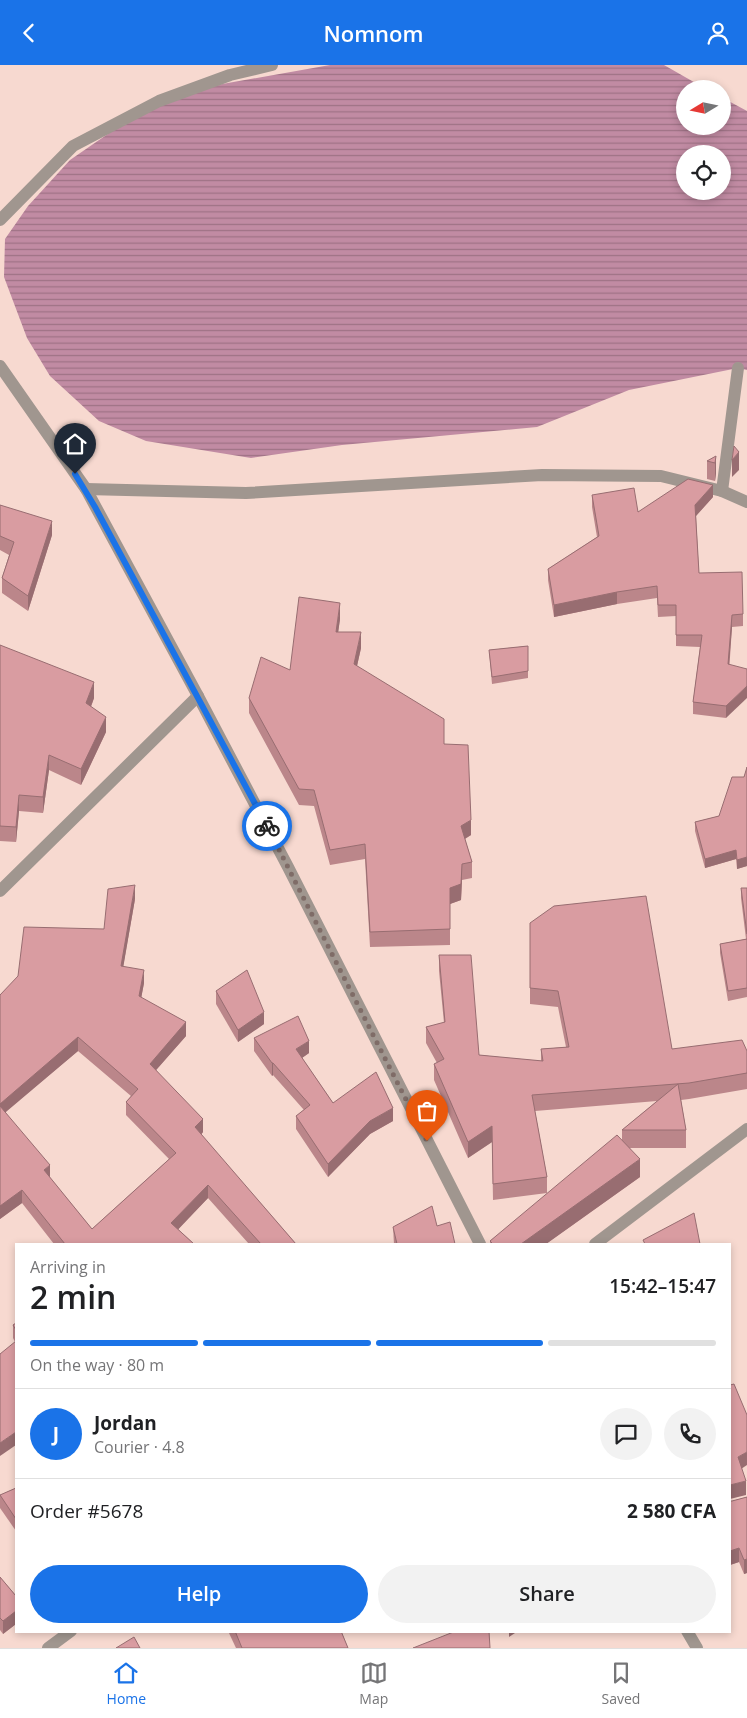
<!DOCTYPE html>
<meta charset="utf-8">
<style>
:root{--surface:#fff;--page:#f2f2f2;--text:#202124;--muted:#757577;--line:#e0e0e0;--accent:#1a73e8}
body{margin:0;font-family:"Open Sans",sans-serif;background:var(--page);color:var(--text);height:100vh;display:flex;flex-direction:column;font-size:19px;white-space:nowrap}
*{box-sizing:border-box;margin:0}
p{font-size:16px;color:var(--muted)}
.icon{flex:none;width:28px;height:28px;fill:none;stroke:currentColor;stroke-width:2;stroke-linecap:round;stroke-linejoin:round}
.map{position:relative;flex:1;overflow:hidden}
.details{position:absolute;left:15px;top:1178px;width:716px;height:390px;display:flex;flex-direction:column;background:var(--surface);border-radius:0px;box-shadow:0 2px 8px #0003}
.details>*{flex:none}
.needle{width:32px;rotate:260deg}
.tools{position:absolute;left:676px;top:15px;display:grid;gap:10px}
.tools a{display:grid;place-items:center;width:55px;height:55px;border-radius:50%;background:var(--surface);box-shadow:0 2px 8px #0003;font-size:25px}
.pin{position:absolute;display:grid;place-items:center;width:42px;height:42px;color:#fff;margin:-51px -21px;border-radius:50% 50% 50% 0;rotate:-45deg;box-shadow:0 0 5px #0007}
.pin .icon{rotate:45deg}
.courier{position:absolute;display:grid;place-items:center;width:50px;height:50px;margin:-25px;border:4px solid #1a73e8;border-radius:50%;background:#fff;color:#222;box-shadow:0 1px 6px #0007}
.headline em{font-style:normal;font-weight:600}
.headline div{display:flex;flex-direction:column-reverse}
.headline{display:flex;align-items:center;justify-content:space-between;height:85px;padding:0 15px}
h1{font-size:32px;font-weight:600;line-height:38px}
.bar{display:grid;grid-template-columns:repeat(4,1fr);gap:8px 5px;align-content:center;height:60px;padding:0 15px}
.bar i{height:6px;border-radius:4px;background:var(--line)}
.bar .current{background:var(--accent)}
.bar p{grid-column:span 4}
.line{display:flex;align-items:center;gap:12px;padding:0 15px;border-top:1px solid var(--line)}
.line div{flex:1}
.round{display:grid;place-items:center;flex:none;width:52px;height:52px;border-radius:26px;background:var(--page)}
.action{display:flex;gap:10px;margin-top:auto;padding:10px 15px}
.action a{flex:1;height:58px;border-radius:30px;background:var(--accent);color:#fff;font-size:20px;font-weight:600;line-height:58px;text-align:center}
.action a+a{background:var(--page);color:var(--text)}
header{display:flex;justify-content:space-between;align-items:center;height:65px;padding:0 15px;background:var(--accent);color:#fff;font-size:22px;font-weight:600}
.tab-bar{display:flex;justify-content:space-around;align-items:center;height:70px;border-top:1px solid var(--line);background:var(--surface);font-size:14px;color:var(--muted)}
.tab-bar a{display:grid;justify-items:center;gap:2px}
.tab-bar .current{color:var(--accent)}
.map>svg:first-child{display:block}
.water{fill:url(#water-rules);fill-rule:evenodd}
.lines{fill:none;stroke-linecap:round;stroke-linejoin:round}
.street{stroke:#a0968f;stroke-width:12}
.wall{fill:#bb868a;fill-rule:evenodd}
.shaded-wall{fill:#986d71}
.building{fill:#d99ca1;stroke:#986d71}
.done{stroke:#7f6c67;stroke-width:5;stroke-dasharray:0 9}
.route{stroke:#1a73e8;stroke-width:6}
</style>
<header><svg class="icon" aria-label="back" viewBox="0 0 24 24"><path d="M15 5l-7 7 7 7"/></svg>Nomnom<svg class="icon" aria-label="person" viewBox="0 0 24 24"><circle cx="12" cy="8" r="4"/><path d="M4 21q1-7 8-7t8 7"/></svg></header>
<div class="map">
<svg width="747" height="1583" viewBox="0 0 747 1583">
<defs>
<pattern id="water-rules" width="6" height="5" patternUnits="userSpaceOnUse" patternTransform="scale(1.25)"><rect width="6" height="5" fill="#c18ba3"/><path d="M0 2.5h6" fill="none" stroke="#9e7285"/></pattern>
</defs>
<rect width="100%" height="100%" fill="#f7d9d0"/>
<path class="water" d="M330 0H664L706 24H685V61H722L723 33 747 46V305L738 303 629 325 537 362 342 380 251 393 146 376 99 356 50 311 27 273 4 212 5 174 28 141 70 95 166 29ZM685 89H722V126H685Z"/>
<g class="lines">
<g class="street">
<polyline points="0,155 73,81 159,36 230,10 272,0"/>
<polyline points="0,301 86,424 198,631 288,802 480,1179"/>
<polyline points="86,424 246,428 542,410 661,411 722,426 747,437"/>
<polyline points="722,426 738,303"/>
<polyline points="0,826 198,631"/>
<polyline points="595,1179 747,1064"/>
<polyline points="687,1566 697,1583"/>
<polyline points="48,1583 71,1566"/>
</g>
</g>
<g class="wall">
<polygon points="716,391 716,408 715,416 707,414 707,396"/>
<polygon points="592,430 638,447 713,432 696,451 699,508 743,549 743,561 732,562 726,653 693,649 693,637 700,582 676,581 676,551 658,552 657,533 617,539 554,552 548,515 548,504 597,472 592,442"/>
<polygon points="0,440 52,470 28,546 2,528 2,513 9,490 0,485"/>
<polygon points="340,554 338,567 361,583 357,601 444,679 471,770 465,774 472,797 472,813 462,815 461,835 450,839 450,880 370,882 365,794 330,800 314,741 299,740 249,648 249,633 290,605"/>
<polygon points="0,580 94,633 91,642 106,667 81,720 49,705 43,748 19,746 16,777 0,776"/>
<polygon points="528,581 528,613 492,619 489,585"/>
<polygon points="747,702 747,801 737,804 736,794 705,803 695,766 695,757 719,751 744,712"/>
<polygon points="741,823 747,823 747,932 728,936 720,888 720,879 746,874 741,833"/>
<path d="M135 834 123 902 144 918 141 933 186 971 156 1005 203 1067 201 1070 296 1179H249L208 1133 178 1164 194 1179H54L22 1138 0 1154V930L104 864ZM78 986 131 1031 126 1037V1050L169 1094 92 1164 50 1113 5 1047Z"/>
<polygon points="530,858 672,984 747,986 747,1024 689,1034 681,1035 686,1065 686,1083 630,1083 640,1112 546,1179 490,1179 490,1176 622,1075 622,1065 657,1036 535,1046 547,1112 547,1128 493,1135 492,1077 468,1093 434,1015 434,999 437,998 426,978 426,962 444,958 439,906 439,890 479,990 541,996 541,984 566,982 558,942 530,939"/>
<polygon points="216,926 264,959 238,977 216,939"/>
<polygon points="254,973 309,988 302,993 333,1038 393,1056 370,1069 328,1112 296,1064 296,1051 304,1045 273,1010 272,1011 254,986"/>
<polygon points="437,1161 455,1179 394,1179 393,1162"/>
<polygon points="16,1258 16,1380 15,1277 13,1273 13,1260"/>
<polygon points="16,1423 16,1466 0,1443 0,1430"/>
<polygon points="747,1432 747,1508 744,1509 739,1497 730,1500 730,1436 732,1436"/>
<polygon points="0,1512 16,1531 16,1559 3,1569 0,1565"/>
<polygon points="228,1566 341,1566 348,1583 236,1583"/>
</g>
<g class="shaded-wall">
<polygon points="739,387 739,405 732,412 732,395"/>
<polygon points="716,391 716,408 715,416 715,398"/>
<polygon points="713,420 713,432 695,452 695,440"/>
<polygon points="52,456 52,470 28,546 28,531"/>
<polygon points="617,527 617,539 554,552 554,540"/>
<polygon points="340,538 340,554 336,583 336,567"/>
<polygon points="732,550 732,562 728,611 728,599"/>
<polygon points="361,567 361,583 354,614 354,599"/>
<polygon points="94,617 94,633 86,654 86,638"/>
<polygon points="747,621 747,633 726,653 726,641"/>
<polygon points="106,652 106,667 81,720 81,704"/>
<polygon points="49,690 49,705 43,748 43,732"/>
<polygon points="19,730 19,746 16,777 16,762"/>
<polygon points="471,755 471,770 461,776 461,761"/>
<polygon points="736,785 736,794 705,803 705,794"/>
<polygon points="747,792 747,801 737,804 737,795"/>
<polygon points="462,799 462,815 461,835 450,839 450,880 450,823"/>
<polygon points="135,820 135,834 121,915 121,901"/>
<polygon points="144,905 144,918 139,945 139,931"/>
<polygon points="264,947 264,959 238,977 238,965"/>
<polygon points="186,957 186,971 150,1012 150,999"/>
<polygon points="78,972 78,986 0,1052 0,1039"/>
<polygon points="309,976 309,988 296,997 296,984"/>
<polygon points="272,998 273,998 273,1010 272,1011"/>
<polygon points="393,1043 393,1056 370,1069 328,1112 328,1099 370,1056"/>
<polygon points="203,1054 203,1067 195,1076 195,1062"/>
<polygon points="492,1061 492,1077 468,1093 468,1077"/>
<polygon points="640,1094 640,1112 546,1179 521,1179"/>
<polygon points="50,1100 50,1114 44,1105"/>
<polygon points="208,1120 208,1133 171,1172 171,1158"/>
<polygon points="22,1125 22,1138 0,1154 0,1141"/>
<polygon points="16,1367 16,1380 0,1391 0,1378"/>
<polygon points="747,1387 747,1400 738,1406 738,1392"/>
<polygon points="746,1416 746,1430 730,1434 730,1420"/>
<polygon points="739,1483 739,1497 730,1500 730,1486"/>
<polygon points="747,1494 747,1508 744,1509 744,1495"/>
<polygon points="16,1546 16,1559 3,1569 3,1556"/>
<polygon points="509,1566 518,1566 509,1572"/>
</g>
<g class="building">
<polygon points="734,381 739,387 732,395"/>
<polygon points="716,391 715,398 707,396"/>
<polygon points="688,414 713,420 695,440 699,508 742,507 743,549 732,550 728,599 747,604 747,621 726,641 693,637 702,570 676,570 676,540 658,540 657,521 617,527 554,540 548,504 599,471 592,430 634,423 638,447"/>
<polygon points="0,440 52,456 28,531 2,513 14,477 0,471"/>
<polygon points="299,532 340,538 336,567 361,567 354,599 444,654 444,679 468,680 471,755 461,761 472,797 462,799 461,819 450,823 450,864 370,867 365,779 330,785 314,725 299,724 249,633 261,592 290,605"/>
<polygon points="0,580 94,617 86,638 106,652 81,704 49,690 43,732 19,730 16,762 0,761"/>
<polygon points="528,581 528,606 492,612 489,585"/>
<polygon points="747,702 747,792 737,795 736,785 705,794 695,757 719,751 732,712 744,712"/>
<polygon points="135,820 121,901 144,905 139,931 186,957 150,999 203,1054 195,1062 296,1179 261,1179 208,1120 171,1158 194,1179 65,1179 22,1125 0,1141 0,1041 50,1100 44,1105 92,1164 176,1088 126,1037 138,1024 78,972 0,1039 0,930 18,911 24,862 104,864 108,824"/>
<polygon points="741,823 747,823 747,869"/>
<polygon points="646,831 672,984 742,975 747,986 747,1008 689,1018 532,1030 547,1112 493,1119 492,1061 468,1077 434,999 444,994 426,962 445,957 439,890 471,890 479,990 543,996 541,984 569,982 558,926 530,923 530,858 554,841"/>
<polygon points="747,874 747,923 728,926 720,879"/>
<polygon points="247,905 264,947 238,965 216,926"/>
<polygon points="298,951 309,976 296,984 333,1038 376,1007 393,1043 370,1056 328,1099 296,1051 310,1040 273,998 272,998 254,973"/>
<polygon points="678,1019 686,1065 622,1065"/>
<polygon points="617,1070 640,1094 521,1179 493,1179 490,1176"/>
<polygon points="432,1141 437,1161 450,1157 455,1179 397,1179 393,1162"/>
<polygon points="694,1148 700,1179 645,1179 643,1175"/>
<polygon points="16,1258 16,1265 13,1260"/>
<polygon points="16,1276 16,1367 0,1378 0,1289"/>
<polygon points="734,1319 747,1350 747,1387 738,1392 746,1416 730,1420 730,1320"/>
<polygon points="16,1423 16,1454 0,1430"/>
<polygon points="747,1432 747,1494 744,1495 739,1483 730,1486 730,1436 732,1436"/>
<polygon points="0,1512 16,1531 16,1546 3,1556 0,1553"/>
<polygon points="235,1566 341,1566 348,1583 242,1583"/>
<polygon points="456,1566 489,1566 490,1583 413,1583"/>
<polygon points="134,1572 140,1583 116,1583"/>
</g>
<g class="lines">
<polyline class="done" points="267,761 427,1076"/>
<polyline class="route" points="75,409 95,442 267,761"/>
</g>
</svg>
<div class="tools">
<a><svg class="needle" viewBox="-14 -14 28 28"><path d="M0-13l5 13h-10z" fill="#e53935"/><path d="M0 13l5-13h-10z" fill="#757577"/></svg></a>
<a><svg class="icon" aria-label="locate" viewBox="0 0 24 24"><circle cx="12" cy="12" r="6"/><path d="M12 2v4M12 18v4M2 12h4M18 12h4"/></svg></a>
</div>
<div class="pin" style="left:427px;top:1076px;background:#ea580c"><svg class="icon" aria-label="bag" viewBox="0 0 24 24"><path d="M5 8h14l-1 12H6zM9 8a3 3 0 0 1 6 0"/></svg></div>
<div class="pin" style="left:75px;top:409px;background:#1f2937"><svg class="icon" aria-label="home" viewBox="0 0 24 24"><path d="M3 11l9-7 9 7M6 9v11h12V9"/></svg></div>
<div class="courier" style="left:267px;top:761px"><svg class="icon" aria-label="bike" viewBox="0 0 24 24"><circle cx="6" cy="16" r="4"/><circle cx="18" cy="16" r="4"/><path d="M6 16l4-8h5l3 8M10 8l3 8H6M13 5h3"/></svg></div>
<section class="details">
<div class="headline"><div><h1>2 min</h1><p>Arriving in</p></div><em>15:42–15:47</em></div>
<div class="bar"><i class="current"></i><i class="current"></i><i class="current"></i><i></i><p>On the way · 80 m</p></div>
<div class="line" style="height:90px"><b class="round" style="background:var(--accent);color:#fff">J</b><div><b>Jordan</b><p>Courier · 4.8</p></div><a class="round"><svg class="icon" aria-label="chat" viewBox="0 0 24 24"><path d="M4 5h16v11H9l-5 4z"/></svg></a><a class="round"><svg class="icon" aria-label="phone" viewBox="0 0 24 24"><path d="M5 4h4l2 5-3 2q2 4 5 5l2-3 5 2v4C11 20 4 13 5 4z"/></svg></a></div>
<div class="line" style="height:65px"><div>Order #5678</div><b>2 580 CFA</b></div>
<div class="action"><a>Help</a><a>Share</a></div>
</section>
</div>
<nav class="tab-bar">
<a class="current"><svg class="icon" aria-label="home" viewBox="0 0 24 24"><path d="M3 11l9-7 9 7M6 9v11h12V9"/></svg>Home</a>
<a><svg class="icon" aria-label="map" viewBox="0 0 24 24"><path d="M3 6l6-2 6 2 6-2v14l-6 2-6-2-6 2zM9 4v14M15 6v14"/></svg>Map</a>
<a><svg class="icon" aria-label="saved" viewBox="0 0 24 24"><path d="M7 4h10v16l-5-4-5 4z"/></svg>Saved</a>
</nav>
